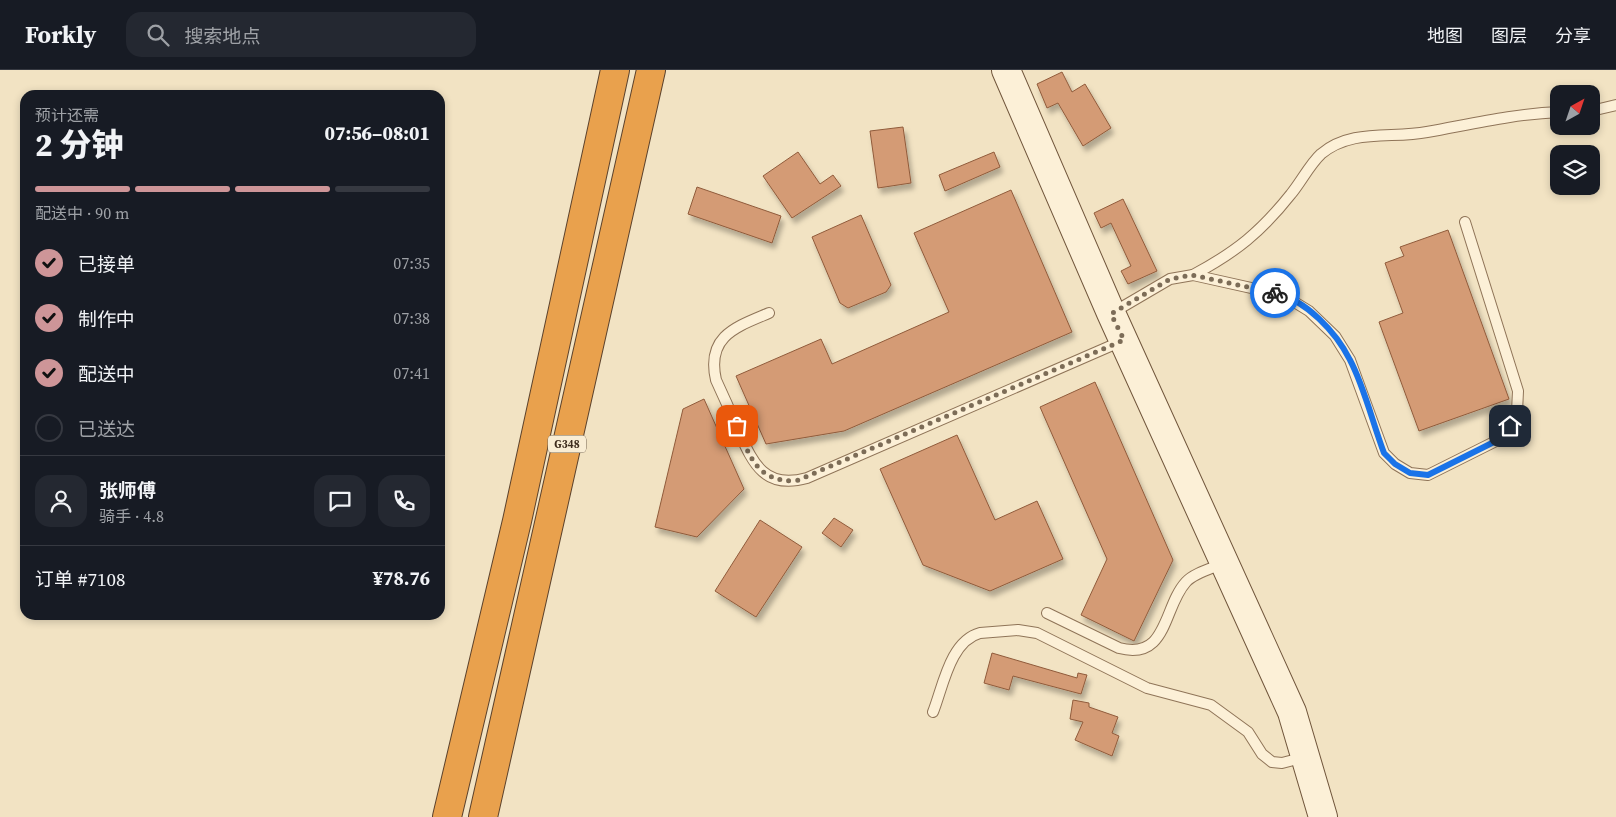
<!DOCTYPE html>
<html lang="zh">
<meta charset="utf-8">
<style>
:root{--surface:#171b24;--page:#242831;--text:#f1f3f6;--muted:#9ea1a6;--line:#363941;--accent:#ce9598}
body{margin:0;font-family:"Source Serif 4","Noto Sans SC",serif;background:var(--page);color:var(--text);height:100vh;display:flex;flex-direction:column;font-size:19px;white-space:nowrap}
*{box-sizing:border-box;margin:0}
p{font-size:16px;color:var(--muted)}
.icon{flex:none;width:28px;height:28px;fill:none;stroke:currentColor;stroke-width:2;stroke-linecap:round;stroke-linejoin:round}
.map{position:relative;flex:1;overflow:hidden}
.sheet{position:absolute;left:20px;top:20px;width:425px;height:530px;display:flex;flex-direction:column;background:var(--surface);border-radius:15px;box-shadow:0 2px 8px #0003}
.sheet>*{flex:none}
.needle{width:32px;rotate:40deg}
.fabs{position:absolute;left:1550px;top:15px;display:grid;gap:10px}
.fabs a{display:grid;place-items:center;width:50px;height:50px;border-radius:10px;background:var(--surface);box-shadow:0 2px 8px #0003;font-size:25px}
.pin{position:absolute;display:grid;place-items:center;width:42px;height:42px;color:#fff;margin:-21px;border-radius:10px;box-shadow:0 2px 8px #0006}
.courier{position:absolute;display:grid;place-items:center;width:50px;height:50px;margin:-25px;border:4px solid #1a73e8;border-radius:50%;background:#fff;color:#222;box-shadow:0 1px 6px #0007}
.overview em{font-style:normal;font-weight:800}
.overview div{display:flex;flex-direction:column-reverse}
.overview{display:flex;align-items:center;justify-content:space-between;height:85px;padding:0 15px}
h1{font-size:32px;font-weight:800;line-height:38px}
.bar{display:grid;grid-template-columns:repeat(4,1fr);gap:8px 5px;align-content:center;height:60px;padding:0 15px}
.bar i{height:6px;border-radius:4px;background:var(--line)}
.bar .on{background:var(--accent)}
.bar p{grid-column:span 4}
.line{display:flex;align-items:center;gap:12px;padding:0 15px;border-top:1px solid var(--line)}
.line div{flex:1}
.round{display:grid;place-items:center;flex:none;width:52px;height:52px;border-radius:15px;background:var(--page)}
ol{padding:0 15px;list-style:none}
li{display:flex;align-items:center;gap:15px;height:55px}
li p{margin-inline-start:auto}
li .icon{padding:5px;border-radius:50%;background:var(--accent);color:#111;stroke-width:4}
li:last-child{color:var(--muted)}
li i{width:28px;height:28px;border:2px solid var(--line);border-radius:50%}
header{display:flex;align-items:center;gap:30px;box-sizing:border-box;height:70px;padding:0 25px;background:var(--surface);border-bottom:1px solid var(--line)}
header strong{font-size:24px}
nav{display:flex;gap:28px;margin-inline-start:auto;font-size:18px}
.search{width:350px;height:45px;background:var(--page);display:flex;align-items:center;gap:12px;box-sizing:border-box;padding:0 18px;border-radius:15px;color:var(--muted);font-size:19px}
.map>svg:first-child{display:block}
.building{fill:#d49b75;stroke:#905b3b;filter:url(#shadow)}
.lines{fill:none;stroke-linecap:round;stroke-linejoin:round}
.lane-casing{stroke:#8f7458;stroke-width:12}
.secondary-casing{stroke:#70553b;stroke-width:30}
.highway-casing{stroke:#5c422c;stroke-width:30}
.lane{stroke:#fcf0d7;stroke-width:10}
.secondary{stroke:#fcf0d7;stroke-width:28}
.highway{stroke:#e9a14d;stroke-width:28}
.done{stroke:#7c6c57;stroke-width:5;stroke-dasharray:0 9}
.route{stroke:#1a73e8;stroke-width:6}
.labels{text-anchor:middle;dominant-baseline:central;stroke-width:4;stroke-linejoin:round;paint-order:stroke}
.shield{fill:#f9edd4;stroke:#756654;stroke-width:1}
.shield-label{font-size:11px;font-weight:bold;fill:#3d2c1d}
</style>
<header>
<strong>Forkly</strong>
<div class="search"><svg class="icon" aria-label="search" viewBox="0 0 24 24"><circle cx="10" cy="10" r="6"/><path d="M15 15l6 6"/></svg>搜索地点</div>
<nav><a>地图</a><a>图层</a><a>分享</a></nav>
</header>
<div class="map">
<svg width="1616" height="747" viewBox="0 0 1616 747">
<defs>
<filter id="shadow"><feDropShadow dx="3" dy="5.5" stdDeviation="2.5" flood-color="#0004"/></filter>
</defs>
<rect width="100%" height="100%" fill="#f2e3c3"/>
<g class="building">
<polygon points="1062,2 1072,22 1085,14 1111,58 1083,76 1058,33 1047,38 1037,14"/>
<polygon points="903,57 911,113 878,118 870,61"/>
<polygon points="798,82 820,114 833,105 841,116 792,148 763,106"/>
<polygon points="994,82 1000,97 945,121 939,105"/>
<polygon points="697,117 781,146 772,173 688,144"/>
<polygon points="1011,120 1072,262 844,361 766,374 736,306 821,269 832,294 949,242 914,163"/>
<polygon points="1123,129 1157,201 1128,214 1121,201 1131,196 1111,153 1101,158 1094,143"/>
<polygon points="861,145 891,215 886,222 848,238 840,233 812,167"/>
<polygon points="1448,160 1509,329 1419,361 1379,252 1403,243 1385,193 1404,186 1400,177"/>
<polygon points="1095,312 1173,490 1134,571 1081,545 1107,489 1040,337"/>
<polygon points="704,329 744,419 697,467 655,457 683,339"/>
<polygon points="957,365 995,450 1037,431 1063,489 990,521 923,495 880,399"/>
<polygon points="834,448 853,460 841,477 822,463"/>
<polygon points="760,450 802,477 756,547 715,521"/>
<polygon points="992,583 1077,608 1078,603 1087,605 1081,624 1013,606 1009,620 984,613"/>
<polygon points="1073,630 1089,633 1089,637 1118,647 1112,663 1119,666 1112,686 1075,670 1083,652 1070,649"/>
</g>
<g class="lines">
<g class="lane-casing">
<g id="lane">
<polyline points="1591,41 1616,35"/>
<path d="M1193 205C1236 182 1261 162 1291 124 1301 112 1310 94 1321 84 1352 58 1392 69 1427 62 1472 54 1514 44 1559 42"/>
<path d="M769 243C736 257 706 266 716 310 724 327 731 343 738 360 753 393 764 420 807 408L1122 271"/>
<polyline points="1112,243 1170,209 1193,205 1283,225 1309,241 1335,266 1350,290 1384,383 1395,394 1410,403 1428,405 1496,371 1510,356 1517,342 1518,321 1465,152"/>
<path d="M1047 543 1119 578C1168 591 1163 537 1186 512 1194 503 1213 498 1224 493"/>
<path d="M933 642C943 617 950 571 980 563L1018 560 1037 563 1147 618 1211 635 1248 662 1262 684 1272 692 1282 693 1305 687"/>
</g>
</g>
<g class="secondary-casing">
<polyline id="secondary" points="1006,0 1111,243 1292,642 1323,747"/>
</g>
<g class="highway-casing">
<g id="highway">
<polyline points="447,747 517,451 615,0"/>
<polyline points="483,747 651,0"/>
</g>
</g>
<use href="#lane" class="lane"/>
<use href="#secondary" class="secondary"/>
<use href="#highway" class="highway"/>
</g>
<g class="lines">
<path class="done" d="M737 356C750 387 757 412 796 411L1124 270 1111 244 1170 209 1192 205 1275 223"/>
<path class="route" d="M1275 223C1306 230 1336 262 1350 290 1364 316 1373 354 1384 383L1395 394 1410 403 1428 405 1496 371 1510 356"/>
</g>
<g class="labels">
<rect class="shield" x="548" y="365.5" width="38" height="17" rx="4"/>
<g class="shield-label">
<text x="567" y="374">G348</text>
</g>
</g>
</svg>
<div class="fabs">
<a><svg class="needle" viewBox="-14 -14 28 28"><path d="M0-13l5 13h-10z" fill="#e53935"/><path d="M0 13l5-13h-10z" fill="#9ea1a6"/></svg></a>
<a><svg class="icon" aria-label="layers" viewBox="0 0 24 24"><path d="M12 4l9 5-9 5-9-5zM3 14l9 5 9-5"/></svg></a>
</div>
<div class="pin" style="left:737px;top:356px;background:#ea580c"><svg class="icon" aria-label="bag" viewBox="0 0 24 24"><path d="M5 8h14l-1 12H6zM9 8a3 3 0 0 1 6 0"/></svg></div>
<div class="pin" style="left:1510px;top:356px;background:#1f2937"><svg class="icon" aria-label="home" viewBox="0 0 24 24"><path d="M3 11l9-7 9 7M6 9v11h12V9"/></svg></div>
<div class="courier" style="left:1275px;top:223px"><svg class="icon" aria-label="bike" viewBox="0 0 24 24"><circle cx="6" cy="16" r="4"/><circle cx="18" cy="16" r="4"/><path d="M6 16l4-8h5l3 8M10 8l3 8H6M13 5h3"/></svg></div>
<section class="sheet">
<div class="overview"><div><h1>2 分钟</h1><p>预计还需</p></div><em>07:56–08:01</em></div>
<div class="bar"><i class="on"></i><i class="on"></i><i class="on"></i><i></i><p>配送中 · 90 m</p></div>
<ol>
<li><svg class="icon" aria-label="check" viewBox="0 0 24 24"><path d="M5 12l5 5 9-10"/></svg>已接单<p>07:35</p></li>
<li><svg class="icon" aria-label="check" viewBox="0 0 24 24"><path d="M5 12l5 5 9-10"/></svg>制作中<p>07:38</p></li>
<li><svg class="icon" aria-label="check" viewBox="0 0 24 24"><path d="M5 12l5 5 9-10"/></svg>配送中<p>07:41</p></li>
<li><i></i>已送达</li>
</ol>
<div class="line" style="height:90px"><a class="round"><svg class="icon" aria-label="person" viewBox="0 0 24 24"><circle cx="12" cy="8" r="4"/><path d="M4 21q1-7 8-7t8 7"/></svg></a><div><b>张师傅</b><p>骑手 · 4.8</p></div><a class="round"><svg class="icon" aria-label="chat" viewBox="0 0 24 24"><path d="M4 5h16v11H9l-5 4z"/></svg></a><a class="round"><svg class="icon" aria-label="phone" viewBox="0 0 24 24"><path d="M5 4h4l2 5-3 2q2 4 5 5l2-3 5 2v4C11 20 4 13 5 4z"/></svg></a></div>
<div class="line" style="height:65px"><div>订单 #7108</div><b>¥78.76</b></div>
</section>
</div>
